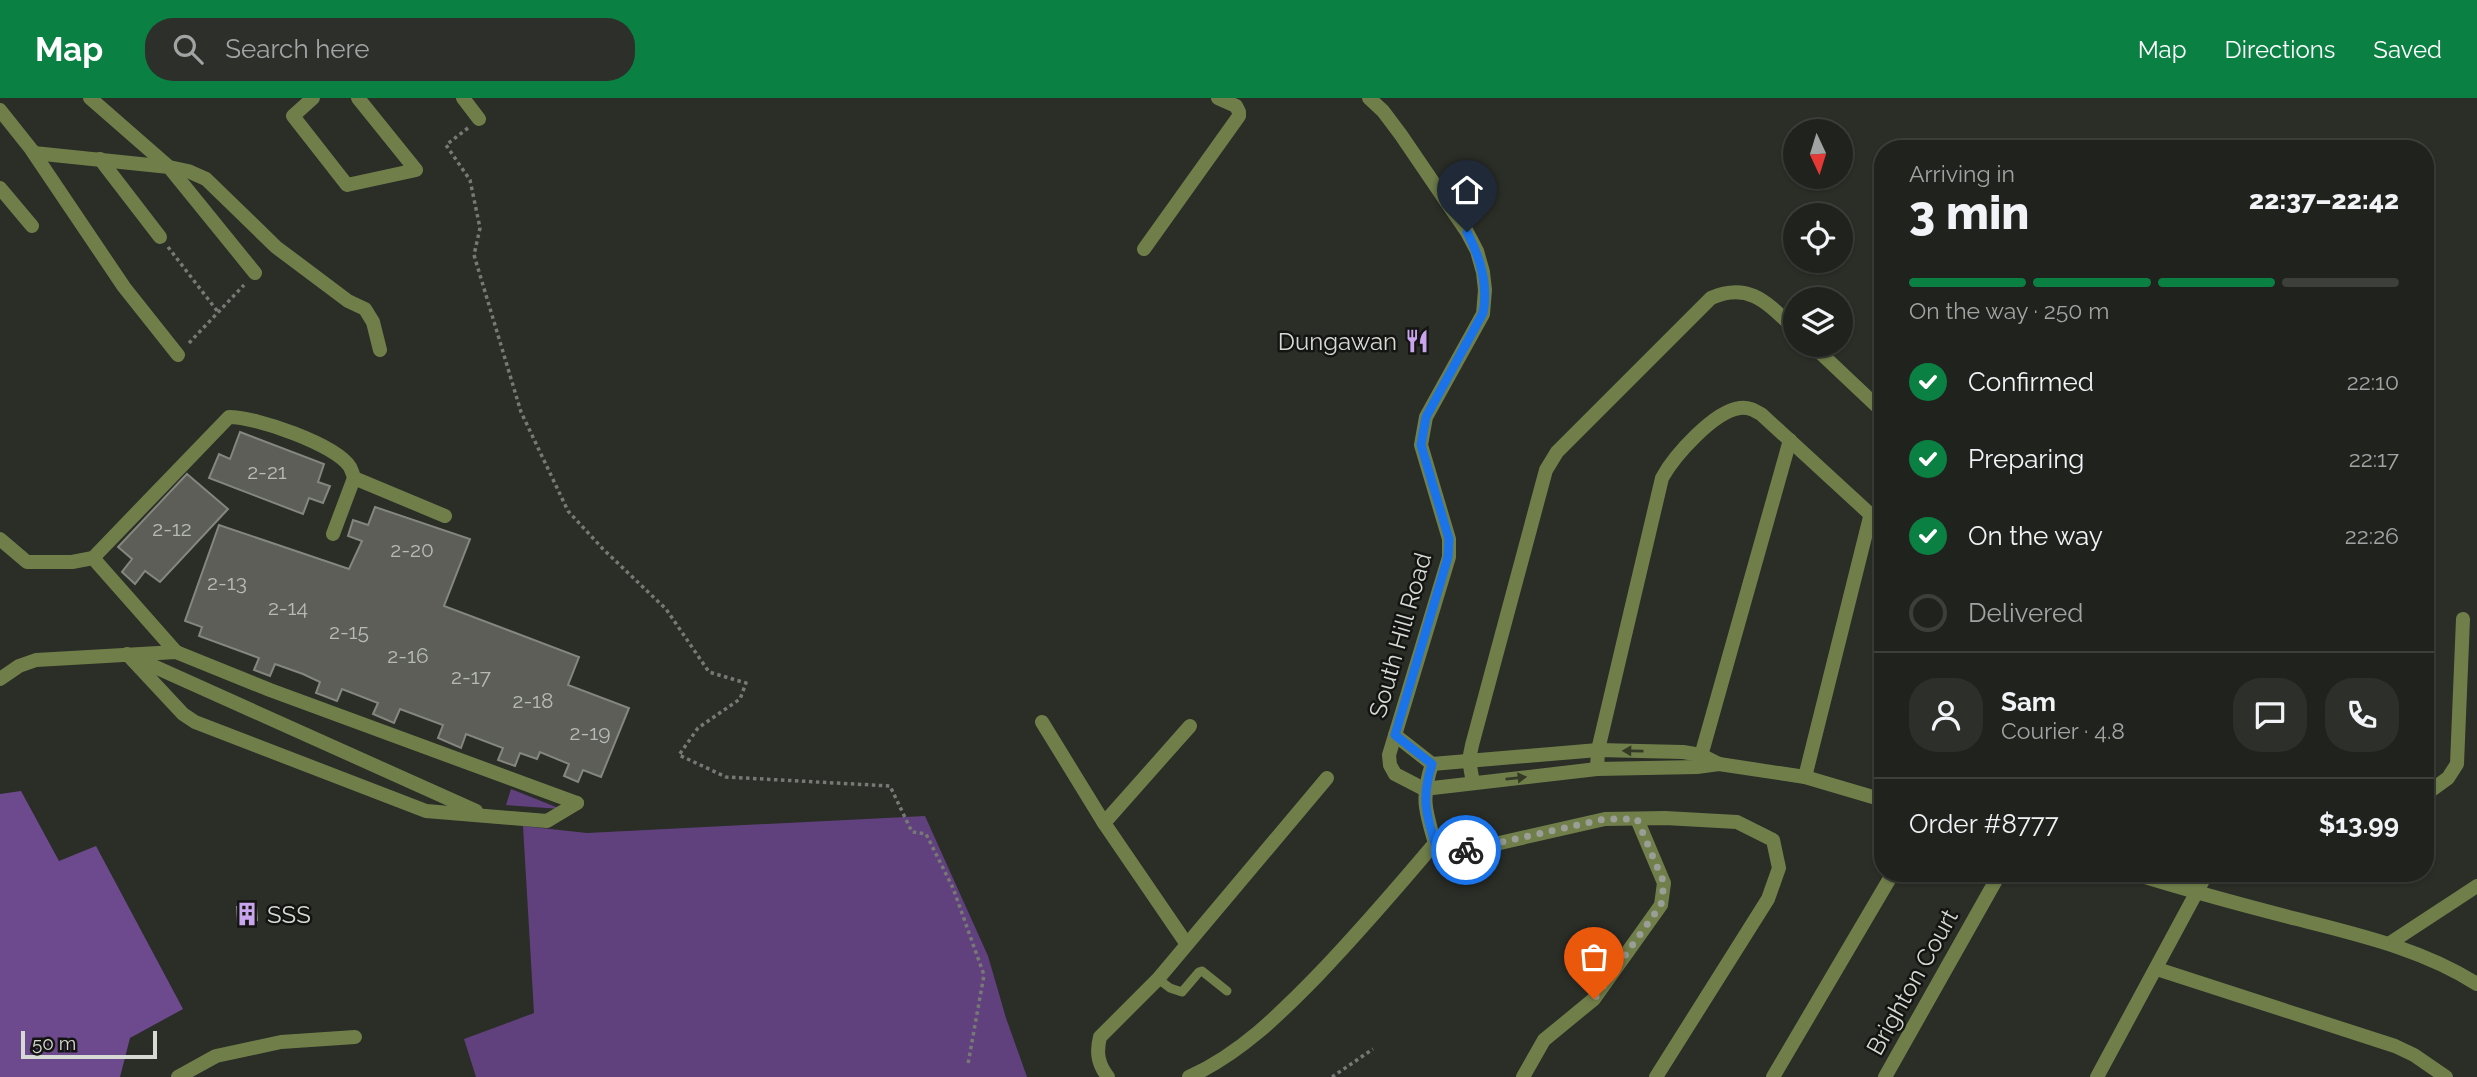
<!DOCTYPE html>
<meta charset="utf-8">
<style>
:root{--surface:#20221d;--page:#2d2f2a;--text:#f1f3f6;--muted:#a2a4a4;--line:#3d3f3b;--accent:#0b8043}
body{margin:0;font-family:Raleway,sans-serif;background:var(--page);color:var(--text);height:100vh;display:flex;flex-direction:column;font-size:26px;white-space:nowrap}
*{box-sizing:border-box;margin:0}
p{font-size:23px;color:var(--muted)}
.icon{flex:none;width:38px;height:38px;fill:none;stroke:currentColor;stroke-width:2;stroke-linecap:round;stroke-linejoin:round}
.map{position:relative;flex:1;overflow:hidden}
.panel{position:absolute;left:1874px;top:42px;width:560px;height:742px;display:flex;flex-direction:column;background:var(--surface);border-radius:28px;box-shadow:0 2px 5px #0004,0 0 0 2px var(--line)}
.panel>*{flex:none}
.needle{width:46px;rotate:176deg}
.controls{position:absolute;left:1783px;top:21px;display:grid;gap:14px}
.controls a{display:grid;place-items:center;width:70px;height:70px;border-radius:50%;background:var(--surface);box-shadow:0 2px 5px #0004,0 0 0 2px var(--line);font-size:35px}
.scale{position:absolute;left:21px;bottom:18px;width:136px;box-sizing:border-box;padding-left:7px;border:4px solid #d7d9d4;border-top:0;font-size:19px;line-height:24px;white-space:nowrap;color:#d7d9d4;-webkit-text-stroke:5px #141512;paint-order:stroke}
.pin{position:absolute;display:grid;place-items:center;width:60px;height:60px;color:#fff;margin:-72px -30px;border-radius:50% 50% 50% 0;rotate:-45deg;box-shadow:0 0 7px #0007}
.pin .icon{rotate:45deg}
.courier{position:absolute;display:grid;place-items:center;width:70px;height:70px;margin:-35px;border:5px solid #1a73e8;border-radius:50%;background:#fff;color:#222;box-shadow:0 2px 9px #0007}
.head em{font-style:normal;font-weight:800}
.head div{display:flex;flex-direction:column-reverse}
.head{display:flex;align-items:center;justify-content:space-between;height:119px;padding:0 35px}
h1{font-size:46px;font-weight:800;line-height:52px}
.bar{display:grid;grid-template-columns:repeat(4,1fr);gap:10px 7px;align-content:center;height:84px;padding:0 35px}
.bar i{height:9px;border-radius:5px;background:var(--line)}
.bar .selected{background:var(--accent)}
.bar p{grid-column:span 4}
.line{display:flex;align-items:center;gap:18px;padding:0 35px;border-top:2px solid var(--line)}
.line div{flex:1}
.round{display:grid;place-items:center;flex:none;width:74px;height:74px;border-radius:28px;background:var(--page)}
ol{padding:0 35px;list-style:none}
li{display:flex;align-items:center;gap:21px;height:77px}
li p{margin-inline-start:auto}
li .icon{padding:7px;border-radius:50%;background:var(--accent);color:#fff;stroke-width:4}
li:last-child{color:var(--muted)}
li i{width:38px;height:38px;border:4px solid var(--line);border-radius:50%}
header{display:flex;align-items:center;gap:42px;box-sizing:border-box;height:98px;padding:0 35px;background:var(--accent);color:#fff}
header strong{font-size:33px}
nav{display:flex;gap:38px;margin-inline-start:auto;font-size:24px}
.search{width:490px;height:63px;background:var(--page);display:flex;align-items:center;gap:18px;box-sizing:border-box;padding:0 24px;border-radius:28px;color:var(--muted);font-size:26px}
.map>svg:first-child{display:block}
.green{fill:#60417e}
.forest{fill:#6d4a8e}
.building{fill:#5c5e57;stroke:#84877f;stroke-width:2}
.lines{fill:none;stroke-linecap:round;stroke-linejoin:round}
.path{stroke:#777974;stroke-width:3.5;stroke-dasharray:3.5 3.5;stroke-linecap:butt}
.lane{stroke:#707f4a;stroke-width:9}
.street{stroke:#707f4a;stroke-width:14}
.oneway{fill:#343a26}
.done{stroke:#9b9d97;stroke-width:7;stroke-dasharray:0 12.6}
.route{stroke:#1a73e8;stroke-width:9}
.labels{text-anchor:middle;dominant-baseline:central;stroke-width:5;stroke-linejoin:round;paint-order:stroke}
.number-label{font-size:21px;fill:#b8bab5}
.poi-label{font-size:24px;fill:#d7d9d4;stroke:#141512;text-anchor:end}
.street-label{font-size:24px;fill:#d7d9d4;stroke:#141512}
</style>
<header>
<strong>Map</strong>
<div class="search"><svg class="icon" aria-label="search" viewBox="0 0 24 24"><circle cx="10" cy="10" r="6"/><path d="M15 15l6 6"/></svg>Search here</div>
<nav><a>Map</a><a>Directions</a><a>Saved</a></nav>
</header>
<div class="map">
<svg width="2477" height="979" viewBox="0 0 2477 979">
<rect width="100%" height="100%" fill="#2b2d27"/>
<g class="green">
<polygon points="511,691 561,711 506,707"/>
<polygon points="925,718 988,858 1006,920 1027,979 476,979 464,941 534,915 523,728 587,735"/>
</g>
<polygon class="forest" points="21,693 59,763 96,748 183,911 130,940 120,979 0,979 0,696"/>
<g class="building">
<polygon points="240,334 324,366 318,384 330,388 323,405 309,400 303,416 209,380 219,356 230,361"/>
<polygon points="187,376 228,411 160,484 145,473 135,486 122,474 132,461 118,449"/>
<polygon points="375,409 470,441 444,508 579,559 568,587 629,610 601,679 583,672 578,684 564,678 569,666 540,654 537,661 520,655 515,668 498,662 503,650 466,636 461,650 438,640 443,627 400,611 394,625 373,616 378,605 342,591 337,603 316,595 320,584 303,576 275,566 270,578 254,572 259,560 199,538 202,529 185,523 219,427 349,471 362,443 348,438 353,422 368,427"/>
<polygon points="256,808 257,822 238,824 237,809"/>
</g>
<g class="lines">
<g class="path">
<polyline points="468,30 446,47 470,82 480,130 474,157 521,314 568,413 603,451 666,511 709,574 746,585 740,601 698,630 679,657 726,679 890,688 912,734 926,736 953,790 984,877 968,966"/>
<polyline points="168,149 218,214"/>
<polyline points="189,245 244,187"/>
<polyline points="1332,979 1373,951"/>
</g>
<polyline class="lane" points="1158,881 1170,890 1182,894 1199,874 1202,873 1227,893"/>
<g class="street">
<polyline points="90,0 169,69 188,73 206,81 276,149 348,203 365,211 373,224 380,252"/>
<polyline points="313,0 293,18 347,87 416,72 358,0"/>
<polyline points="463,0 479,21"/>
<polyline points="1369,0 1383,13 1401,37 1467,134 1477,153 1483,174 1485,192 1483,216 1426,319 1421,347 1449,441 1449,459 1389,657 1390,667 1395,676 1424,691 1597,671 1697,669 1719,666"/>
<polyline points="0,12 31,51 124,189 178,257"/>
<polyline points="34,55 169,69 255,175"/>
<polyline points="100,61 160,139"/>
<polyline points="0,90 32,128"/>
<polyline points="1144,151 1239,18 1239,14 1236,8 1218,0"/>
<polyline points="1812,247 1883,314"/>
<polyline points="354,380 445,418"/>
<polyline points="0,441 27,464 72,464 93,460 176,554"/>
<path d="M93 460 229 319C256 319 335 346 350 369 352 373 353 376 354 380L333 436"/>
<polyline points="127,556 183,616 195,624 426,713 547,723 577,705"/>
<polyline points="133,559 476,713"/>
<polyline points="0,581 19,568 36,562 176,554 270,592 577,705"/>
<polyline points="1042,624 1104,725 1186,845"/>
<polyline points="1395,637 1432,666 1598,652 1683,654 1701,657 1719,666 1805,679 1883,702"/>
<polyline points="1699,665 1790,342"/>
<path d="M1597 671 1598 652 1662 380C1674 358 1714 313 1740 310 1749 309 1754 312 1761 316L1883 428"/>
<polyline points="1805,679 1871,415"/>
<path d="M1473 685 1469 662 1472 647 1546 372 1557 354 1711 200C1750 183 1768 206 1796 232"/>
<polyline points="2426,696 2448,680 2457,666 2463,521"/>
<polyline points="1104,725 1190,628"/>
<polyline points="1435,745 1444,750 1460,754 1605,721 1665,720 1737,724 1773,742 1779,770 1768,801 1656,979"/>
<path d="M2132 775C2187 792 2242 807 2297 821 2359 837 2422 851 2477 886"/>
<polyline points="2390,845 2477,788"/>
<polyline points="2157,871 2395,948 2414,957 2446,979"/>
<polyline points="178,979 216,958 281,944 355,939"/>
<path d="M1108 979C1098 966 1096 955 1100 939L1158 881 1327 680"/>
<path d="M1189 979C1240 956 1280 916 1318 877 1359 834 1397 790 1435 745 1425 712 1421 699 1432 666"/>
<polyline points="1523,979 1544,942 1594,901 1661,807 1664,785 1637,721"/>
<polyline points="1773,979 1893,775"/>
<polyline points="1885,979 2000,775"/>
<polyline points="2097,979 2207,775"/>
</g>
</g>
<defs><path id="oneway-solid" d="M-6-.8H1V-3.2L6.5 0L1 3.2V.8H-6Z" transform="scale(1.75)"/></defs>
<g class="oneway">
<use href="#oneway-solid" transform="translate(1633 653) rotate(-179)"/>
<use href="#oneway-solid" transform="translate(1516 680) rotate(-6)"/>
</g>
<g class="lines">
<polyline class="done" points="1466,752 1605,721 1637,721 1664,785 1661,807 1594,901"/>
<path class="route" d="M1466 752 1451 753 1435 745C1425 713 1422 698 1432 666L1395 637 1448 459 1449 441 1421 347 1426 319 1483 215C1489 186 1480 159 1467 134"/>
</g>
<defs>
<g id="restaurant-bare" transform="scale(1.89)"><path d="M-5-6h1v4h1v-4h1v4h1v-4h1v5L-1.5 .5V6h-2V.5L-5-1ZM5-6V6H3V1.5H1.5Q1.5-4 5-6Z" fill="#c9a5ee" stroke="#141512" stroke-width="2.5" paint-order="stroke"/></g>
<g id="building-bare" transform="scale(1.89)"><path d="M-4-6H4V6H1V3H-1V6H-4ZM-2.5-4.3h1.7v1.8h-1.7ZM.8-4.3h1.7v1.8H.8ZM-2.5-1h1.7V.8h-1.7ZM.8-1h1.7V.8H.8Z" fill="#c9a5ee" stroke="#141512" stroke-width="2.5" paint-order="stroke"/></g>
</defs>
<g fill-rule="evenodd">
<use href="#restaurant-bare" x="1417" y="243"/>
<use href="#building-bare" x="247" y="816"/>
</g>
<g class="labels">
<g class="number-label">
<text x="267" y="373">2-21</text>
<text x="172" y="430">2-12</text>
<text x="412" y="451">2-20</text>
<text x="227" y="484">2-13</text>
<text x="288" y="509">2-14</text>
<text x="349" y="533">2-15</text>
<text x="408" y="557">2-16</text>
<text x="471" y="578">2-17</text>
<text x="533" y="602">2-18</text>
<text x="590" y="634">2-19</text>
</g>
<g class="poi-label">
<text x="1397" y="243">Dungawan</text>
<text x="267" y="816" text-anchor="start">SSS</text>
</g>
<g class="street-label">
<text transform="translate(1400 537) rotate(-74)">South Hill Road</text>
<text transform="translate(1912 884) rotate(-61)">Brighton Court</text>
</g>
</g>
</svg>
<div class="controls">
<a><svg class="needle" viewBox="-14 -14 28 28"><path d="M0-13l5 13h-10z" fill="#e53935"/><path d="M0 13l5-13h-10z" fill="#a2a4a4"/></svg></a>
<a><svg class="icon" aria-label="locate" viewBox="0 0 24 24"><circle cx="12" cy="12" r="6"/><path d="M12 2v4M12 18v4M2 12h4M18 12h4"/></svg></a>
<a><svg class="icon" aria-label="layers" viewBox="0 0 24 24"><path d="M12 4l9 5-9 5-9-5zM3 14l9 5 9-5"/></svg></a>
</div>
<div class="scale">50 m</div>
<div class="pin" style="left:1594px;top:901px;background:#ea580c"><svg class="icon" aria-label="bag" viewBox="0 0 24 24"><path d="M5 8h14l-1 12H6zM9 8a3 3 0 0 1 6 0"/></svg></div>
<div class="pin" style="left:1467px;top:134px;background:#1f2937"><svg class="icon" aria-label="home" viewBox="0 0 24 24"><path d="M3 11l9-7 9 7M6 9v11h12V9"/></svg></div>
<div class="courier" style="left:1466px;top:752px"><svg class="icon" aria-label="bike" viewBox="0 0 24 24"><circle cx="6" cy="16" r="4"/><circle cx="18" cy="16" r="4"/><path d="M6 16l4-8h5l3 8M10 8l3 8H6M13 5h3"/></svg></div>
<section class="panel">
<div class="head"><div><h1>3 min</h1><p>Arriving in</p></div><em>22:37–22:42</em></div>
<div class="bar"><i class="selected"></i><i class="selected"></i><i class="selected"></i><i></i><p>On the way · 250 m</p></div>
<ol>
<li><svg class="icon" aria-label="check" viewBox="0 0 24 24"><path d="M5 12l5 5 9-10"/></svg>Confirmed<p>22:10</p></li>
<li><svg class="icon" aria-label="check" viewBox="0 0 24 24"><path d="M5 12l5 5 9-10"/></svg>Preparing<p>22:17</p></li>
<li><svg class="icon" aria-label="check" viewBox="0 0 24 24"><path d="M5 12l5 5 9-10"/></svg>On the way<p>22:26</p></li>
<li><i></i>Delivered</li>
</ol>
<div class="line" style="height:126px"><a class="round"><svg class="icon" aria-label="person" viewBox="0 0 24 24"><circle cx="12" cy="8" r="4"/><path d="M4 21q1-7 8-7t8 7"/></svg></a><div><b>Sam</b><p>Courier · 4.8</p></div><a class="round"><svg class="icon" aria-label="chat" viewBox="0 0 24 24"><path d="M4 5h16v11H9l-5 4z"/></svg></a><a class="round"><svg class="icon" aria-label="phone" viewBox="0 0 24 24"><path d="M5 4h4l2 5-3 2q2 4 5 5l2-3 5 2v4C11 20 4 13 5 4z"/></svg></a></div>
<div class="line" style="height:91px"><div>Order #8777</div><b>$13.99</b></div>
</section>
</div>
